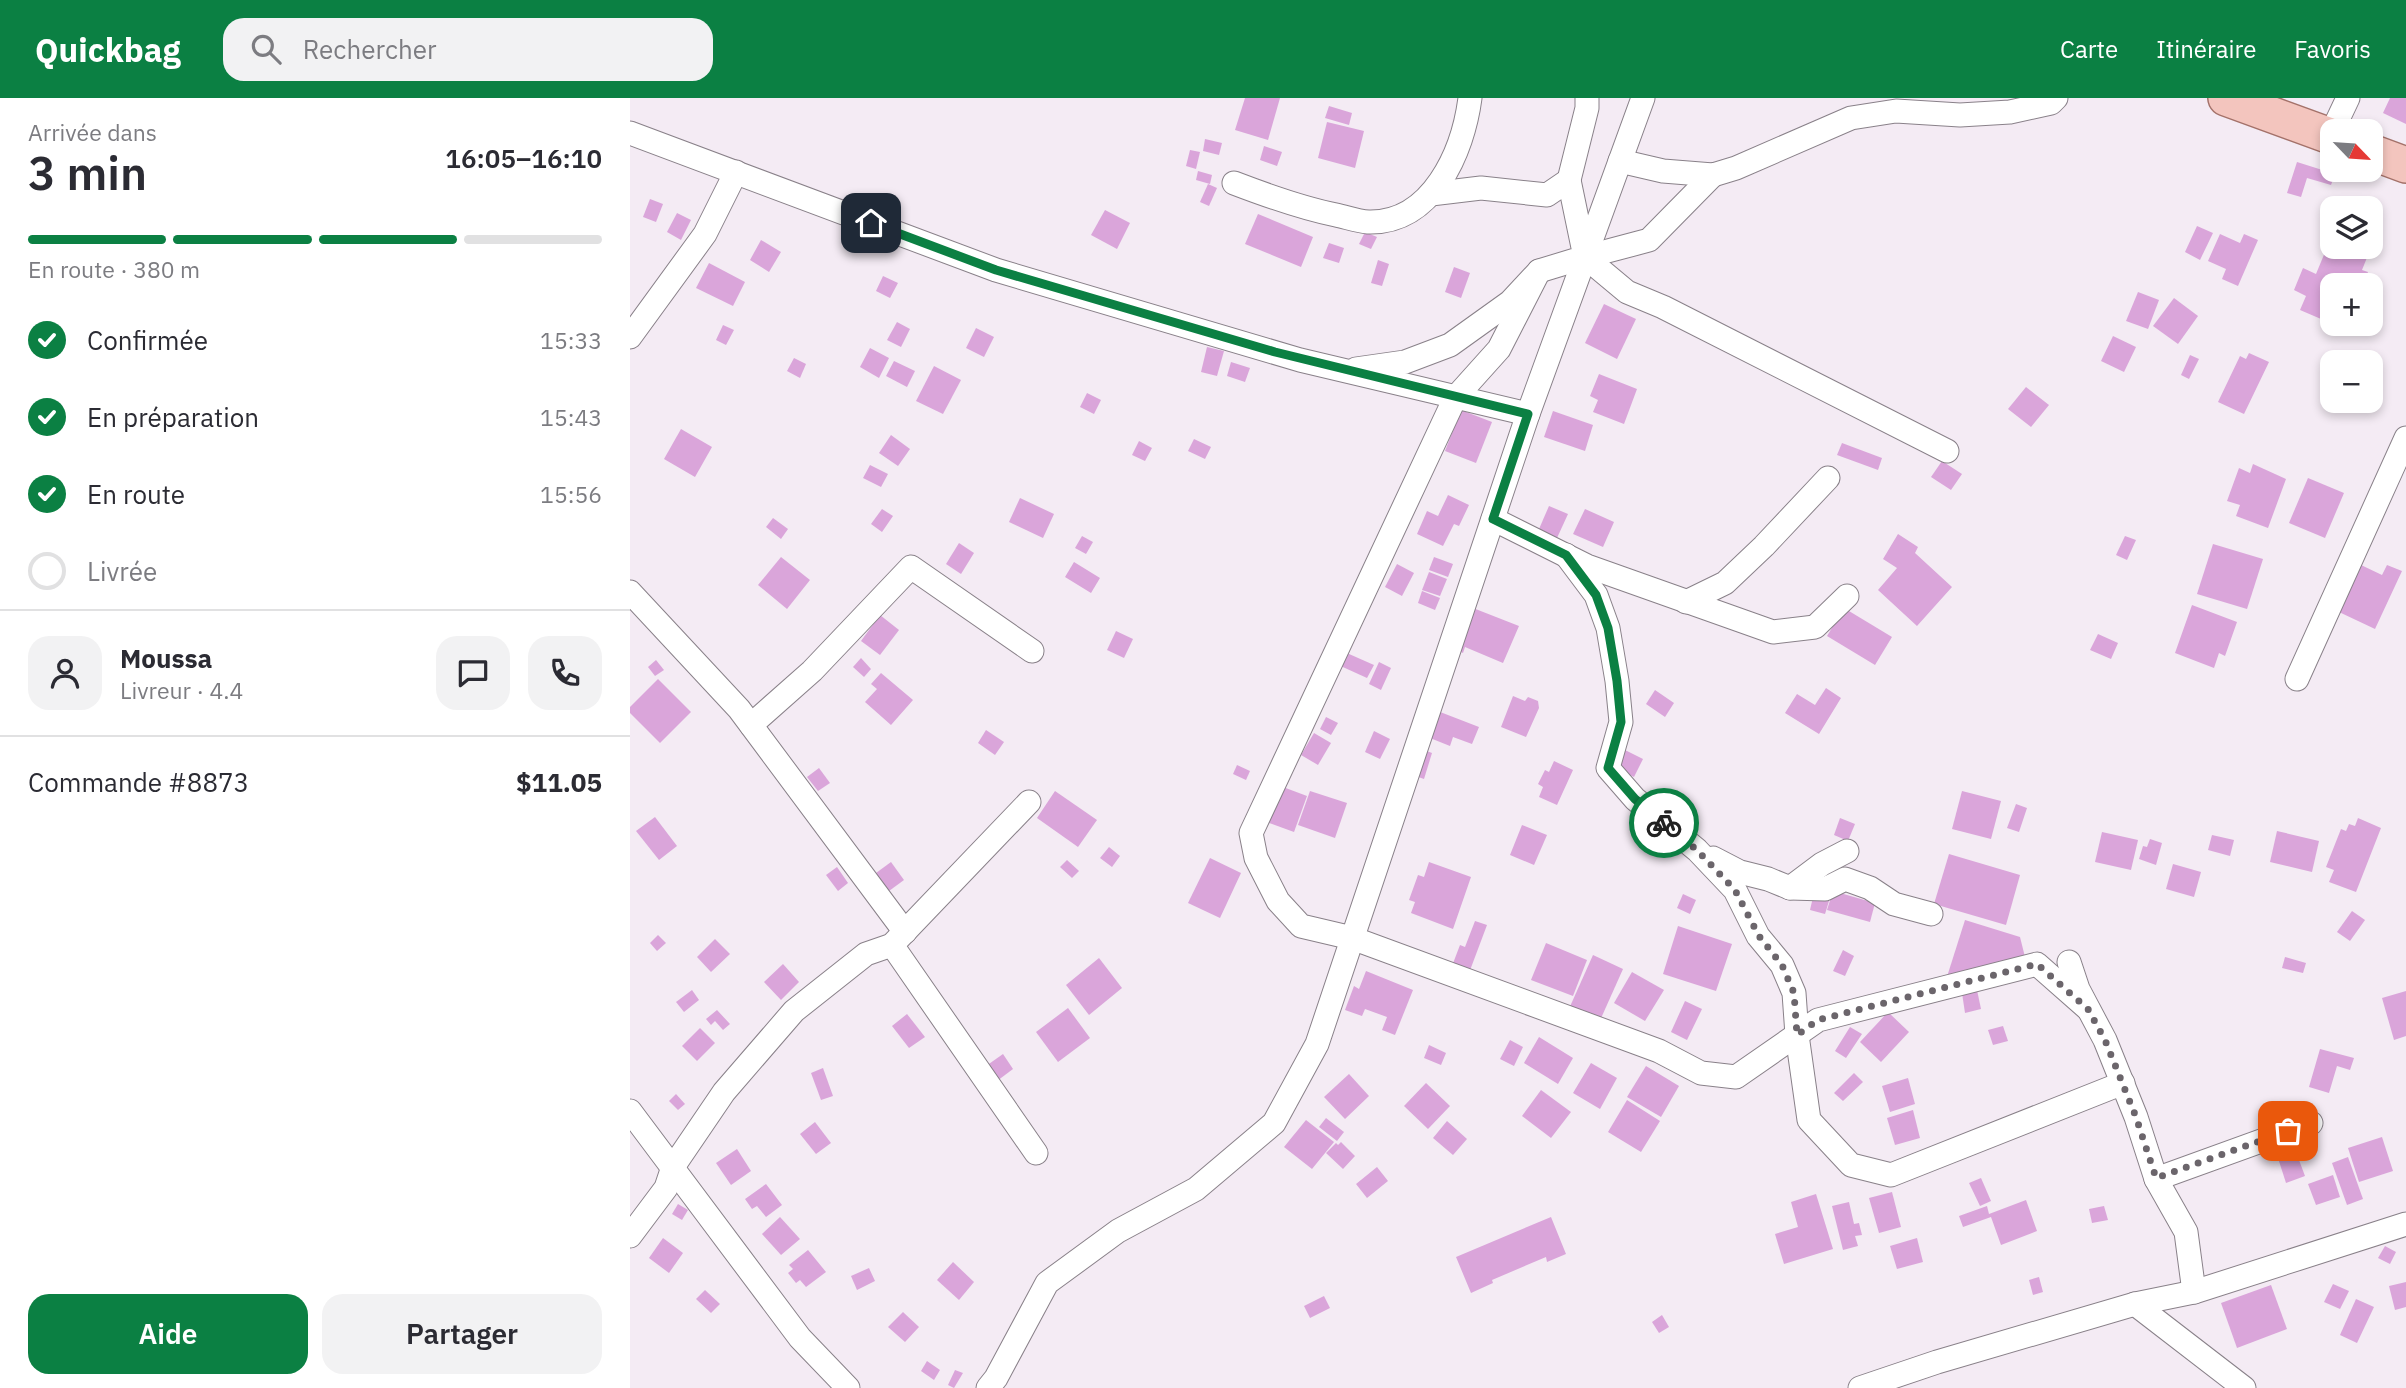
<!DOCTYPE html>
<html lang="fr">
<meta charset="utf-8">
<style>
:root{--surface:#fff;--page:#f2f2f3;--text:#2b2b33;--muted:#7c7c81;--line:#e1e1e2;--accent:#0b8043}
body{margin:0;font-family:"IBM Plex Sans",sans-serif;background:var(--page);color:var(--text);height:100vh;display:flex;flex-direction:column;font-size:26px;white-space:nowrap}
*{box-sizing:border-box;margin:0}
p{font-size:23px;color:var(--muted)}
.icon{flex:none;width:38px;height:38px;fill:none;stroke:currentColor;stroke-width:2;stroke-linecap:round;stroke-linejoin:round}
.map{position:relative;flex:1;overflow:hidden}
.sheet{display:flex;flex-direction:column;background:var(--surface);width:630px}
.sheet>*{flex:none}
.needle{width:46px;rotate:115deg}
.controls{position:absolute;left:1690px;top:21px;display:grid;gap:14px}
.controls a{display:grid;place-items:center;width:63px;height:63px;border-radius:14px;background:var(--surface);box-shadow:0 4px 10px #0003;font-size:35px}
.pin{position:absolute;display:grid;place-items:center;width:60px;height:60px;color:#fff;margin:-30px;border-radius:14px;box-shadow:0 4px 10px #0006}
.courier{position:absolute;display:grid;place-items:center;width:70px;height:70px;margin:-35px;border:5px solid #0b8043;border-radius:50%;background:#fff;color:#222;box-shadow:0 2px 9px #0007}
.overview em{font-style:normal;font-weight:600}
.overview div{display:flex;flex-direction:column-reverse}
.overview{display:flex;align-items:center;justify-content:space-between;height:119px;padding:0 28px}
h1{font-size:46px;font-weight:600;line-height:52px}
.bar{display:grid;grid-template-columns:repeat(4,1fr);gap:10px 7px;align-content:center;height:84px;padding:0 28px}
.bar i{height:9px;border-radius:5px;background:var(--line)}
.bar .selected{background:var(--accent)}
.bar p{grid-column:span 4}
.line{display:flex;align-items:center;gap:18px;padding:0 28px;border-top:2px solid var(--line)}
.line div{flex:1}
.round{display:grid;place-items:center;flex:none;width:74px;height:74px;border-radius:21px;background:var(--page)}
ol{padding:0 28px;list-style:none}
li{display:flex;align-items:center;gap:21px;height:77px}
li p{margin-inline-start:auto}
li .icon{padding:7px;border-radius:50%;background:var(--accent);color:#fff;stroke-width:4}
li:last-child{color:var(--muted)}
li i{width:38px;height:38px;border:4px solid var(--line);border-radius:50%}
.cta{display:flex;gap:14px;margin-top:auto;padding:14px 28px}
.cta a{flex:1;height:80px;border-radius:21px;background:var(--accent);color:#fff;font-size:28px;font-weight:600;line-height:80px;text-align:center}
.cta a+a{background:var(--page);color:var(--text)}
header{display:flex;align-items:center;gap:42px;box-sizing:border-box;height:98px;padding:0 35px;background:var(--accent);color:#fff}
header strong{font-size:33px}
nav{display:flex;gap:38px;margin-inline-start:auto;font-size:24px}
.search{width:490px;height:63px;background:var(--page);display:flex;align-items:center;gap:18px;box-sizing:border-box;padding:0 24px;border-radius:21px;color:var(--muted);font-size:26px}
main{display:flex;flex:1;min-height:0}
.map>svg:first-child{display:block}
.building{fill:#daa5da}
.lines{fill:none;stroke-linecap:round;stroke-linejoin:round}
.street-casing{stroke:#898189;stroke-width:25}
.primary-casing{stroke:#a4726a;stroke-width:38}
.street{stroke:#fff;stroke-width:23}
.primary{stroke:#f3c5be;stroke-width:35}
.done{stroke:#6b656b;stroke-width:7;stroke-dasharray:0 12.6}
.route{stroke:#0b8043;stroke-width:9}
</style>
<header>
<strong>Quickbag</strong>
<div class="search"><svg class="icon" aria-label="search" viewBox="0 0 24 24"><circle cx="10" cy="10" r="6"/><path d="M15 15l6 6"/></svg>Rechercher</div>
<nav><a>Carte</a><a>Itinéraire</a><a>Favoris</a></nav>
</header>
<main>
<section class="sheet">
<div class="overview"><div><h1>3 min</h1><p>Arrivée dans</p></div><em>16:05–16:10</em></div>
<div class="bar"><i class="selected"></i><i class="selected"></i><i class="selected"></i><i></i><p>En route · 380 m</p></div>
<ol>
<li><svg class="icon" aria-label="check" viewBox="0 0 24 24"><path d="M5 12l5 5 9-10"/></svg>Confirmée<p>15:33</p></li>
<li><svg class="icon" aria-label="check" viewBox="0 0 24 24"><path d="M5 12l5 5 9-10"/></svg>En préparation<p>15:43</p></li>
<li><svg class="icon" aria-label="check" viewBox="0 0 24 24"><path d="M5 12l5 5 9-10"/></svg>En route<p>15:56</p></li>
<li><i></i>Livrée</li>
</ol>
<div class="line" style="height:126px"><a class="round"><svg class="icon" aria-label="person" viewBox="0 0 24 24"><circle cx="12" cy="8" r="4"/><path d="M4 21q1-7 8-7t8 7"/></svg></a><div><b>Moussa</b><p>Livreur · 4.4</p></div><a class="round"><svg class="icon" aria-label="chat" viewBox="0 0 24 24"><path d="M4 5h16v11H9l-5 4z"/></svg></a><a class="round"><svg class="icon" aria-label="phone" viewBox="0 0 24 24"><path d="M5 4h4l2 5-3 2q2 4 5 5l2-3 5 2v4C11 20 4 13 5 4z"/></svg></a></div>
<div class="line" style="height:91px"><div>Commande #8873</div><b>$11.05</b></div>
<div class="cta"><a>Aide</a><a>Partager</a></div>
</section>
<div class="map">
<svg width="1776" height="1290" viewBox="0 0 1776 1290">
<rect width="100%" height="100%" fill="#f4ebf4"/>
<g class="building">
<polygon points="615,0 650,0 638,42 605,32"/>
<polygon points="1760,0 1776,0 1776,26 1753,15"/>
<polygon points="699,8 722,15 719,27 695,20"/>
<polygon points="697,24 734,33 725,70 688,60"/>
<polygon points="575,41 592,45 589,57 573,53"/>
<polygon points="634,48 652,54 647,68 630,62"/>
<polygon points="560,52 570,54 566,71 556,68"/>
<polygon points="1667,64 1705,76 1701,87 1677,80 1671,99 1657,95"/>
<polygon points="568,73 582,77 580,86 566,82"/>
<polygon points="578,86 587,90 579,108 570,104"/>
<polygon points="20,101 33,106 26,124 13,119"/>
<polygon points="475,112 500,125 487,151 461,137"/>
<polygon points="47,115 61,122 51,142 37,134"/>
<polygon points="628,116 683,139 671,169 615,146"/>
<polygon points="1567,128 1583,135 1570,162 1555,154"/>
<polygon points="735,134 747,139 741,151 729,146"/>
<polygon points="1590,136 1610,145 1614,136 1628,142 1608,188 1592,181 1596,171 1578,163"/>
<polygon points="131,142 151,154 139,174 120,162"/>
<polygon points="699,145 714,150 709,165 693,160"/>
<polygon points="1698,147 1718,155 1720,150 1738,157 1732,172 1738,174 1733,187 1703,187 1703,213 1698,224 1670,212 1676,198 1664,192 1673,170 1686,176"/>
<polygon points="748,162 759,166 752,188 741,185"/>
<polygon points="79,165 115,184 103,208 66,190"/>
<polygon points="824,169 840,175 831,200 815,194"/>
<polygon points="253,178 268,185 260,200 246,193"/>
<polygon points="1508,194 1529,202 1518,231 1496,223"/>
<polygon points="1544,200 1568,218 1548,246 1523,228"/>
<polygon points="974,206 1006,221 987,261 955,245"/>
<polygon points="267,224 280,231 271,249 257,242"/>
<polygon points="93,227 104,232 96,247 86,242"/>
<polygon points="346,230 364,239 354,259 336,250"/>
<polygon points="1483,238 1506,249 1494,274 1471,263"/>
<polygon points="577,249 594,253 587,278 571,274"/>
<polygon points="240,250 259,260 249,280 230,269"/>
<polygon points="1619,255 1639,264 1614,316 1588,304 1610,258 1616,261"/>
<polygon points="1560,257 1569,261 1559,281 1551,277"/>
<polygon points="164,260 176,266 170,280 157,273"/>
<polygon points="264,263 285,273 277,289 256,278"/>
<polygon points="601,264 620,270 615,284 597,278"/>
<polygon points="304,268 331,282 313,316 286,303"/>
<polygon points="969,276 1007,291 994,326 963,314 968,302 960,298"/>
<polygon points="1396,289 1419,307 1401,329 1378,311"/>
<polygon points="457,295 471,302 464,316 450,309"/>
<polygon points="831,312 862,324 846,365 815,353"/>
<polygon points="923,313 963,327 955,353 914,339"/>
<polygon points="51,331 82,349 65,379 34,361"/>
<polygon points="261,337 280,351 268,368 249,355"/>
<polygon points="564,341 581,349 575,361 558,353"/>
<polygon points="509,343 522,350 515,363 502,357"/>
<polygon points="1212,345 1252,360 1248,372 1207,357"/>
<polygon points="1312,363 1332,376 1321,392 1301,379"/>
<polygon points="1623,366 1656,381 1638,430 1606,418 1610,407 1597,403 1609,370 1620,375"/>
<polygon points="240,367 258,376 251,389 233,380"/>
<polygon points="1678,380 1714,395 1695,440 1659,425"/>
<polygon points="818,397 839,407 829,428 824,426 813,448 787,436 797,413 808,418"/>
<polygon points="390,400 424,416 413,440 379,424"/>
<polygon points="919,408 938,416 927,440 909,431"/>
<polygon points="252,411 263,418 252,434 241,426"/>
<polygon points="955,411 984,424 973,449 943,436"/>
<polygon points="143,420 158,431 151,441 136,429"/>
<polygon points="1268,436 1288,449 1285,455 1322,489 1287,528 1248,492 1267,470 1253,461"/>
<polygon points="452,438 463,444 456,456 445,450"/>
<polygon points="1495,438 1506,442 1497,462 1486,457"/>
<polygon points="329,445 344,455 331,476 316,466"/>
<polygon points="1583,446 1633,461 1617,511 1567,496"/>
<polygon points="151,459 180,482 157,511 128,487"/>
<polygon points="804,459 823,466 818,479 799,472"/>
<polygon points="444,464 470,480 461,495 435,479"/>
<polygon points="767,466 784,475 772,498 755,489"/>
<polygon points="1731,467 1752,477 1757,467 1772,473 1745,531 1709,514 1716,477 1725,481"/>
<polygon points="799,474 817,481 810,498 792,492"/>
<polygon points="792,493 810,500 805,512 788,505"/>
<polygon points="1562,507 1607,524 1595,558 1589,555 1584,570 1545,555"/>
<polygon points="843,510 889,528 873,565 835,549 833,555 822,550"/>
<polygon points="1214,510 1262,539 1245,567 1197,538"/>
<polygon points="250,517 269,532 250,557 231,543"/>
<polygon points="486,533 503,541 494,560 477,552"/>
<polygon points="1468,536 1488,545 1481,561 1460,552"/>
<polygon points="710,552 744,567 737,580 704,565"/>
<polygon points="231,560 241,571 234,579 223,569"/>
<polygon points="26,562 34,572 25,578 18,569"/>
<polygon points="749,564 761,570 751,592 739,586"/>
<polygon points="251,575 283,602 261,627 235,604 247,591 241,586"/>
<polygon points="28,581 61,614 30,645 0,615 0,609"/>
<polygon points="1196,590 1211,600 1189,636 1155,615 1167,596 1185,607"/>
<polygon points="1025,592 1044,605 1035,619 1016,606"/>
<polygon points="883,598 895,603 898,599 908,603 909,610 896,639 871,629"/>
<polygon points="805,612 849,629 842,646 823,639 820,648 795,638"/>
<polygon points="696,619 708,625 701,637 690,631"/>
<polygon points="356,632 374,644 365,657 348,645"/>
<polygon points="744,633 760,641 750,661 735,654"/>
<polygon points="684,635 701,645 688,667 671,657"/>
<polygon points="789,650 802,655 794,681 780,676"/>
<polygon points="995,652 1013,661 1004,679 986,670"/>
<polygon points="924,663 943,672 927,707 909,699 913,689 908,686 915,672 919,674"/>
<polygon points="607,667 620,673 616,682 603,676"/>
<polygon points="189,670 200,685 188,693 177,679"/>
<polygon points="645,686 677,698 664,734 631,722"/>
<polygon points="425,693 467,722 448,749 407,720"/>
<polygon points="680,693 717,705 705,740 668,727"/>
<polygon points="1332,693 1371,703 1361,741 1322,731"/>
<polygon points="1386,706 1397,710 1389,734 1377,730"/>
<polygon points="25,719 47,748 29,762 6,733"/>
<polygon points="1210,720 1225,726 1218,743 1204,737"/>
<polygon points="1728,720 1751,730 1726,794 1699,784 1704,772 1696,769 1711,731 1716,733 1719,726 1725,728"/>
<polygon points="892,727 917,737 904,767 880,757"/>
<polygon points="1647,733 1689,743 1682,774 1640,764"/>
<polygon points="1472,734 1508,742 1501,772 1465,764"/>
<polygon points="1582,737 1604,742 1600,758 1578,752"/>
<polygon points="1520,741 1532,745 1526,767 1509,761 1513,748 1517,749"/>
<polygon points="479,749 490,758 482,769 470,760"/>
<polygon points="1319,756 1390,777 1376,827 1304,806"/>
<polygon points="580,760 611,775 590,820 558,805"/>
<polygon points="437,762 449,773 442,780 430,769"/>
<polygon points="261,764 274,782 259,793 246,775"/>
<polygon points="799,764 841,779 823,831 781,815 785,804 779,802 788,777 794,779"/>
<polygon points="1543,766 1571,774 1564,799 1536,791"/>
<polygon points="207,769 218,785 208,793 196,777"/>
<polygon points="1203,793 1245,805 1240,824 1197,812"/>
<polygon points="1053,796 1066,802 1060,816 1047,810"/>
<polygon points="1183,799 1199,803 1195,816 1180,812"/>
<polygon points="1722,813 1735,822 1720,843 1707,834"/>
<polygon points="1335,822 1390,839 1397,867 1315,885"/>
<polygon points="845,823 857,827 839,875 822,868 830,847 835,849"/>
<polygon points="1048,828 1102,846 1086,893 1033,876"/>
<polygon points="28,837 36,845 27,853 20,845"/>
<polygon points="85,841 100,856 81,874 67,859"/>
<polygon points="916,845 957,862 943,898 901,882"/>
<polygon points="1213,852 1224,858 1215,878 1203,873"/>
<polygon points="963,857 993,871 968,927 938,913"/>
<polygon points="1655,859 1676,865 1673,875 1652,870"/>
<polygon points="469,860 492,890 459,917 436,887"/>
<polygon points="153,866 169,884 151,902 134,884"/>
<polygon points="736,873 783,892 765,937 752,932 757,919 735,911 732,918 715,912 724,888 729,891"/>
<polygon points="1002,874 1034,892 1015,923 984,905"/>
<polygon points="62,892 69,902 54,914 46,904"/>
<polygon points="1347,892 1351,911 1335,915 1332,895"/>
<polygon points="1776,893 1776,938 1764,942 1752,900"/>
<polygon points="1055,903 1072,911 1057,942 1041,934"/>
<polygon points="438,910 460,940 428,964 406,934"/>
<polygon points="87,912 100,926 93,932 85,923 81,927 76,921"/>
<polygon points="1258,914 1279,934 1251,964 1230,944"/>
<polygon points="277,916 295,939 279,950 262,928"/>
<polygon points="1373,928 1378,943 1363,947 1358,932"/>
<polygon points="1220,929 1232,936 1216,960 1205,953"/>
<polygon points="70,930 85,945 67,963 52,948"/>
<polygon points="909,939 943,960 928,986 894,965"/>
<polygon points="880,942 893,949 884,968 870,961"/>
<polygon points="799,947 816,955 811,967 794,960"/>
<polygon points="1690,951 1724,960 1720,972 1707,968 1699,995 1679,989"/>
<polygon points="373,956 383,971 367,983 356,968"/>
<polygon points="961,965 987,980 970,1011 943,995"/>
<polygon points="1016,968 1049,988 1031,1019 997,999"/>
<polygon points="193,970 203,998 191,1002 181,975"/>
<polygon points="1224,975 1233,984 1213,1003 1204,995"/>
<polygon points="719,976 739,998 715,1021 694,999"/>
<polygon points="1278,980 1285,1006 1260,1014 1252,988"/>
<polygon points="796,985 820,1008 798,1031 774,1008"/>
<polygon points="911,992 941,1014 921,1040 892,1018"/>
<polygon points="46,996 55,1006 48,1012 39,1003"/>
<polygon points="997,1002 1030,1023 1011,1054 978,1034"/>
<polygon points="1283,1012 1290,1040 1265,1047 1257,1020"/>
<polygon points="696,1020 714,1034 707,1043 689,1029"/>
<polygon points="676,1022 704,1044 682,1071 654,1049"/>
<polygon points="817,1023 837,1041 823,1057 803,1040"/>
<polygon points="185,1024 201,1045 186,1056 170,1036"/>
<polygon points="1752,1039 1763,1073 1729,1084 1718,1050"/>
<polygon points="711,1044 725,1058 713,1071 696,1055 706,1045 708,1047"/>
<polygon points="107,1051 121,1073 101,1087 86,1065"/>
<polygon points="1666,1054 1675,1078 1656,1085 1648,1060"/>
<polygon points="1718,1059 1733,1101 1717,1107 1702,1065"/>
<polygon points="747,1069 758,1083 737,1100 726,1086"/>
<polygon points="1703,1077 1710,1099 1686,1107 1678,1086"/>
<polygon points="1351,1080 1361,1103 1350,1108 1339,1085"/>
<polygon points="136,1086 152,1107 136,1119 127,1108 122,1111 115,1101"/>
<polygon points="1262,1094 1271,1129 1249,1135 1239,1100"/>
<polygon points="1186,1096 1203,1151 1154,1166 1145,1136 1168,1129 1161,1104"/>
<polygon points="1396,1102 1407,1133 1371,1147 1361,1119 1333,1129 1329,1118 1357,1108 1359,1116"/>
<polygon points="1219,1104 1224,1126 1229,1125 1232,1137 1225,1138 1228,1148 1213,1152 1202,1108"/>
<polygon points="48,1106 58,1112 52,1122 42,1116"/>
<polygon points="1474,1108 1478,1122 1462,1125 1459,1111"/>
<polygon points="150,1119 170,1141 151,1157 132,1136"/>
<polygon points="921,1119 936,1156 917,1164 916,1159 862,1182 863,1185 841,1195 826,1159"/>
<polygon points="33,1140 53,1155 39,1175 19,1160"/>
<polygon points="1287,1140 1293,1164 1267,1171 1260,1148"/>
<polygon points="1755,1148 1766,1154 1760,1166 1748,1160"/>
<polygon points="178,1152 196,1174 176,1189 170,1182 166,1185 158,1175 163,1171 159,1167"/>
<polygon points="323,1164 344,1184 329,1202 307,1182"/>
<polygon points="239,1170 245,1183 227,1192 221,1178"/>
<polygon points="1409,1179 1413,1194 1403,1197 1399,1182"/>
<polygon points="1776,1184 1776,1209 1765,1212 1759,1188"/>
<polygon points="1703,1186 1719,1193 1710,1211 1694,1204"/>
<polygon points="1641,1187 1657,1231 1607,1250 1591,1205"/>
<polygon points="75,1192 90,1206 81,1215 66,1201"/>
<polygon points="694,1198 700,1210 680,1220 674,1208"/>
<polygon points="1726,1201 1744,1209 1727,1245 1710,1237"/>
<polygon points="273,1214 289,1229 275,1244 258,1229"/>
<polygon points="1032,1217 1039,1229 1029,1235 1022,1224"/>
<polygon points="297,1263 310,1272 304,1282 291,1273"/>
<polygon points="325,1272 333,1275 324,1290 318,1287"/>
</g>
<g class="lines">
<g class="street-casing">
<g id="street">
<polyline points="0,35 366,172 670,262 898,316"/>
<polyline points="1700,38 1718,0"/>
<polyline points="990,63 1033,73 1083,77 1106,70 1221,20 1266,13 1330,17 1380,14 1421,5 1426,0"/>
<path d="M604 85C638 98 671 110 706 117 716 119 727 123 738 124 802 126 833 54 840 0"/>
<polyline points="801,96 851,90 917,97 939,82 957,10 957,0"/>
<polyline points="955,159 997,194 1033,209 1317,353"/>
<polyline points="955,159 1019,142 1083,77"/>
<polyline points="909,173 869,251 825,300 621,735 626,760 648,803 671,828 722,840 1029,953 1071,975 1106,979 1188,922 1407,866 1458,911"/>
<polyline points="0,239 75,136 106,74"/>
<polyline points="726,271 775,264 820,247 880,204 909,173 955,159 939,82"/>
<polyline points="863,421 957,468 1143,534 1185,529 1217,498"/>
<polyline points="936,457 966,497 978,530 987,583 991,624 978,670 1005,701 1067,752 1105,792 1128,838 1152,867 1164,895 1167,937 1179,1022 1221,1067 1261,1077 1493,985"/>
<polyline points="0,494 109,611 275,834"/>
<polyline points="1056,504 1095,485 1134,448 1198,380"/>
<polyline points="1667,581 1776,340"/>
<polyline points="121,627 182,573 281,469 402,553"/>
<polyline points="1083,760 1110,774 1138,781 1160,790 1192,766 1217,753"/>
<polyline points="1160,790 1195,791 1215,781 1240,790 1264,806 1301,816"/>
<polyline points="262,847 406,1055"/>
<polyline points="1439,864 1448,891 1475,942 1506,1019 1526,1081 1556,1134 1564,1194"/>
<polyline points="0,1013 170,1240 218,1290"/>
<polyline points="1526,1081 1681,1025"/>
<polyline points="0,1138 36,1090 43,1069 94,994 164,913 236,856 262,847 399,704"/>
<polyline points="1505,1206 1614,1290"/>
<polyline points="358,1290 366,1280 417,1185 488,1133 566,1091 644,1025 687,946 898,316 1013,0"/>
<polyline points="1230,1290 1307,1264 1505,1206 1564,1194 1776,1126"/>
</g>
</g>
<g class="primary-casing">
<g id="primary">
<polyline points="1596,0 1703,39"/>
<polyline points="1741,54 1776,67"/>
</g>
</g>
<use href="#street" class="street"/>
<use href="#primary" class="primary"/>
</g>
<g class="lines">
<polyline class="done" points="1034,725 1067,752 1105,792 1129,838 1152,867 1164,895 1167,937 1188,922 1407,866 1458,911 1475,942 1506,1019 1526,1080 1658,1033"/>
<polyline class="route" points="241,125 366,172 645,254 898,316 863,421 936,457 966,497 978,530 987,583 991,624 978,670 1005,701 1034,725"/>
</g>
</svg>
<div class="controls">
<a><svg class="needle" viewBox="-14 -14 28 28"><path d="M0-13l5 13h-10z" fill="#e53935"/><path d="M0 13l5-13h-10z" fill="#7c7c81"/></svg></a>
<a><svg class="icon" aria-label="layers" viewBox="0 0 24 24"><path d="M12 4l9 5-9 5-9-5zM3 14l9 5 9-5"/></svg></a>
<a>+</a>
<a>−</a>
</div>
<div class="pin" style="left:1658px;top:1033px;background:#ea580c"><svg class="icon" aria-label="bag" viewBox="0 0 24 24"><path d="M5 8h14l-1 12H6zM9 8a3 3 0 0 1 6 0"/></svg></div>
<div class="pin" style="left:241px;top:125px;background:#1f2937"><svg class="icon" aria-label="home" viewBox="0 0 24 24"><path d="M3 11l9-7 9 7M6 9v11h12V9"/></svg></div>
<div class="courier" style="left:1034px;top:725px"><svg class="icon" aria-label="bike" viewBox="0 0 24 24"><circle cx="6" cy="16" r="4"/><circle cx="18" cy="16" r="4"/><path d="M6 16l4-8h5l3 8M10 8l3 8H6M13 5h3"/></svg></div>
</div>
</main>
